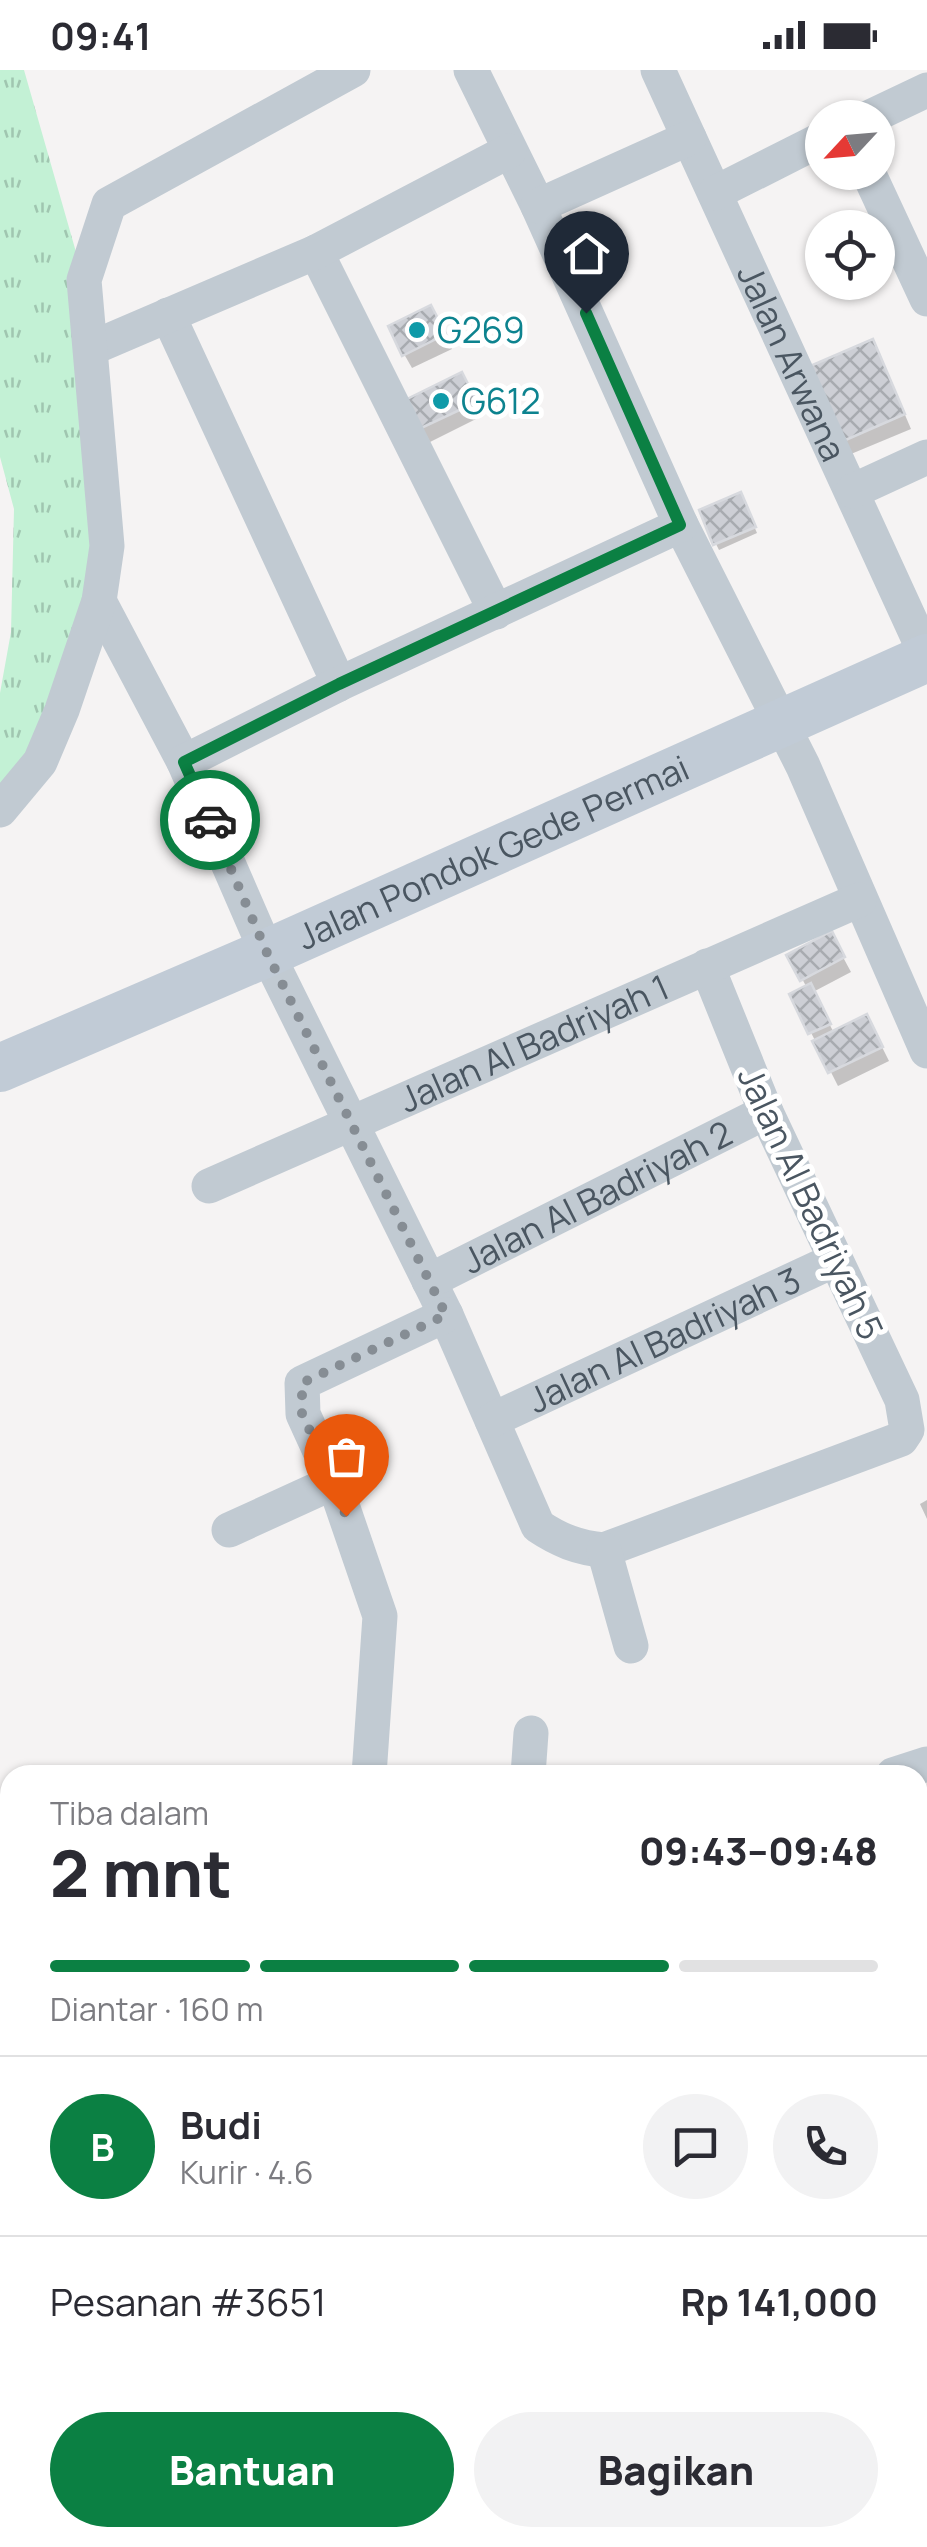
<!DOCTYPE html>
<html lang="id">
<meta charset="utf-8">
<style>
:root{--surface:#fff;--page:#f2f2f3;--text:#2b2b33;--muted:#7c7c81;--line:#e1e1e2;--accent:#0b8043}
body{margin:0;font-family:Manrope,sans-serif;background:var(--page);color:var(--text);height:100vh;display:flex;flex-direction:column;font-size:38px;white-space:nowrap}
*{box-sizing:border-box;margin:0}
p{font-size:32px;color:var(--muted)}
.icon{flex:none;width:55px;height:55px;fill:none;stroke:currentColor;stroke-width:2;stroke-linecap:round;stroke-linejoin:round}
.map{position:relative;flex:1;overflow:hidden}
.sheet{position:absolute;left:0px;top:1695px;width:928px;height:782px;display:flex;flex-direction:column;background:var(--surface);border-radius:30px 30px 0 0;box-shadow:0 2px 8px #0004}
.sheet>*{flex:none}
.needle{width:65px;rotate:244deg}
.buttons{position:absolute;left:805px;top:30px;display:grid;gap:20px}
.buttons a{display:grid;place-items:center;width:90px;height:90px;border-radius:50%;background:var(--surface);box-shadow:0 2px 8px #0004;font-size:50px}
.pin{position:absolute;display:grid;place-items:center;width:85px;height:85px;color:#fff;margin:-102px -42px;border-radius:50% 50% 50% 0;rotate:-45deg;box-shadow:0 0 10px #0007}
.pin .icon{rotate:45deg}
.courier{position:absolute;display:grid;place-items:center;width:100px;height:100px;margin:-50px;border:8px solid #0b8043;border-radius:50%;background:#fff;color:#222;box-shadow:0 2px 12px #0007}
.headline em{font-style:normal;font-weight:800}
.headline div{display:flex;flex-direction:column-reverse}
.headline{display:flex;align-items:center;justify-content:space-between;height:170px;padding:0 50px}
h1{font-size:65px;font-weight:800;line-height:75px}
.bar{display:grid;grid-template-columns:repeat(4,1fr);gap:15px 10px;align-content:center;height:120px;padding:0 50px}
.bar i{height:12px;border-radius:8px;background:var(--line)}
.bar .on{background:var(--accent)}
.bar p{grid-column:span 4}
.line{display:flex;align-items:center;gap:25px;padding:0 50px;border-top:2px solid var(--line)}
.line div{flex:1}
.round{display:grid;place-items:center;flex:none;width:105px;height:105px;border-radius:52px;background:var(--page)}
.primary-button{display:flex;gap:20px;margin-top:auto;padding:20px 50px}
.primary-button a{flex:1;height:115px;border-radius:60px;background:var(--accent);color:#fff;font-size:40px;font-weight:800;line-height:115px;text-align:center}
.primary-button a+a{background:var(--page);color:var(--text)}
.status{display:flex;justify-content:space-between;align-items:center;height:70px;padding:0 50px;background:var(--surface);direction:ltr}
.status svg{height:28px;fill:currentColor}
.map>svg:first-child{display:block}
.grass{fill:url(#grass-tufts)}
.shadow{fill:#0003}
.building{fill:url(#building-cross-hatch);stroke:#d7d9de;stroke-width:2.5}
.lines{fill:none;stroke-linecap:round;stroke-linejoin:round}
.street{stroke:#c1cad2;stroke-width:35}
.secondary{stroke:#c1cbd6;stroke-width:48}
.done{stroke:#868d94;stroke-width:10;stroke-dasharray:0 18}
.route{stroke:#0b8043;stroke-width:12}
.culture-dot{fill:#0f9aa8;stroke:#fff;stroke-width:4}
.labels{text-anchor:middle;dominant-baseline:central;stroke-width:10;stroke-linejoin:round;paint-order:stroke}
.culture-label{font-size:35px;fill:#0d838f;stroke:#fff;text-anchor:start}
.street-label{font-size:35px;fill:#4a5661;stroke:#fff}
</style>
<div class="status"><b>09:41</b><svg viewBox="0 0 49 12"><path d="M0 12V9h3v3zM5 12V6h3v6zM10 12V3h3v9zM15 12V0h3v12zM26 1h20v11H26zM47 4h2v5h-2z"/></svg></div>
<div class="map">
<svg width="927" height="2477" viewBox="0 0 927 2477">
<defs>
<pattern id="grass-tufts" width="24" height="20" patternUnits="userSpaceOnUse" patternTransform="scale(2.5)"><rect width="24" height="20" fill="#c3f1d5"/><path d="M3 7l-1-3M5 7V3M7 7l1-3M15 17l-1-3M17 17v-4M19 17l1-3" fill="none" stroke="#a0c6b0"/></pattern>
<pattern id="building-cross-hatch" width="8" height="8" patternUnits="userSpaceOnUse" patternTransform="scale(2.5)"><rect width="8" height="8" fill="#cdcfd5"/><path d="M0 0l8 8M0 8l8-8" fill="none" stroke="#a8abb0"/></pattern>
</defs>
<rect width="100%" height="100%" fill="#f5f3f3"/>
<polygon class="grass" points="0,0 24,0 84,210 99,531 0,740 0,623 11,562 14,439 0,387"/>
<g class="shadow">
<polygon points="438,252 452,279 412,298 404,284"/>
<polygon points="880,286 911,359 851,384 843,371"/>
<polygon points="469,319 482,346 430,372 422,358"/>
<polygon points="743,431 757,463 719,480 716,474"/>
<polygon points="831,865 851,902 813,922 834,963 874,961 889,991 838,1016 792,925 807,918 790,886"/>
<polygon points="927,1430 927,1449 920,1434"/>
<polygon points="918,1839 927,1860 927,1864 918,1869"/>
<polygon points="10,2135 10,2208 0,2212 0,2139"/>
<polygon points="927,2410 927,2470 924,2471 918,2459 918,2412"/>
<polygon points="568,2468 644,2468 646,2477 570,2477"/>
</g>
<g class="building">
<polygon points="431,235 446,264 402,286 388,256"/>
<polygon points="873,269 905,344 841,372 808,297"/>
<polygon points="462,302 477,332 419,359 405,330"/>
<polygon points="741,422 756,457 713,475 699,440"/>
<polygon points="832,861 845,887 800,911 786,885"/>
<polygon points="811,913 831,954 808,964 789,924"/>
<polygon points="867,944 883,977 828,1003 812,971"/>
<polygon points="927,1782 927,1846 925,1848 918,1832 918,1786"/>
<polygon points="10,2132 10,2191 0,2195 0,2136"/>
<polygon points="10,2245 10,2327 4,2330 0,2322 0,2250"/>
<polygon points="927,2408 927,2455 918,2457 918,2409"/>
<polygon points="10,2467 71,2468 75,2477 12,2477"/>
<polygon points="565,2468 641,2468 642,2471 617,2477 568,2477"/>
</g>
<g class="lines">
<g class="street">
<polyline points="471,0 538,136 681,455 803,696 927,981"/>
<path id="s1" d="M658 0 927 587"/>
<polyline points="868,48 927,20"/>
<polyline points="868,102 927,229"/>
<polyline points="715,123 822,69"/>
<polyline points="538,136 689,68"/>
<polyline points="316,182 496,542"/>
<polyline points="168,245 339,614"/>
<polyline points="92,278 316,182 509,81"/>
<polyline points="853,421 927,387"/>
<path d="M99 531 184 692 267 883 446 1245 538 1456C559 1470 578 1478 604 1480L901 1369 907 1360 902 1330 766 1042 707 896"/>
<polyline points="184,692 339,614 681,455"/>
<polyline points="0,740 40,692 62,640 99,531 107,476 84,210 109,134 353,0"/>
<path id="s2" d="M209 1116 859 830"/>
<path id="s3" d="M429 1211 766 1042"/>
<path id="s4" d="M492 1350 835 1190"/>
<polyline points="229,1460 334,1412"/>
<polyline points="604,1480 631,1576"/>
<polyline points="369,1705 380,1546 334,1412 303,1344 302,1313 446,1245"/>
<polyline points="528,1705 531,1663"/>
<polyline points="893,1705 927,1694"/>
<polyline points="0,1878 10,1874"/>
<polyline points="0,2084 6,2083 10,2095"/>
<polyline points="322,2477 322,2468"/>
</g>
<path class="secondary" id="s5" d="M0 998 267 883 927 588"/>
</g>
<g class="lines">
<polyline class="done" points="210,750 267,883 446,1245 302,1313 302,1344 334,1412 346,1446"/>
<polyline class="route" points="210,750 184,692 339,614 680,455 586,243"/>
</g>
<g class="culture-dot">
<circle cx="417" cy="260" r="10"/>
<circle cx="441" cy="331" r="10"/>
</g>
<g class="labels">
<g class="culture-label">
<text x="437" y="260">G269</text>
<text x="461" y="331">G612</text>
</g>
<g class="street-label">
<text stroke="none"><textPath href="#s1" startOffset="322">Jalan Arwana</textPath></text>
<text stroke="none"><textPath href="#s5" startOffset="538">Jalan Pondok Gede Permai</textPath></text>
<text stroke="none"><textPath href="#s2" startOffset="355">Jalan Al Badriyah 1</textPath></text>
<text stroke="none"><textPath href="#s3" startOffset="188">Jalan Al Badriyah 2</textPath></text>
<text transform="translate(811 1133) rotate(65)">Jalan Al Badriyah 5</text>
<text stroke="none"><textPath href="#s4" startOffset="190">Jalan Al Badriyah 3</textPath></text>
</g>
</g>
</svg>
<div class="buttons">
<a><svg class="needle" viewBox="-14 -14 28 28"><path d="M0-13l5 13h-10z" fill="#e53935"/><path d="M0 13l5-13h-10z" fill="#7c7c81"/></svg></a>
<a><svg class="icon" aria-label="locate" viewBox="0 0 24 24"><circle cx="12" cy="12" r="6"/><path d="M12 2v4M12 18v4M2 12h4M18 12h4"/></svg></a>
</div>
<div class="pin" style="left:346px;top:1446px;background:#ea580c"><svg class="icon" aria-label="bag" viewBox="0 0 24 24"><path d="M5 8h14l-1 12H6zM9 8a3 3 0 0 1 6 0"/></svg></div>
<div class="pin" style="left:586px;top:243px;background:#1f2937"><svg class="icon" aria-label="home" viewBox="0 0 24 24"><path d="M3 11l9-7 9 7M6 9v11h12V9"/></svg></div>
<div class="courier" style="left:210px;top:750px"><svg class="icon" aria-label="car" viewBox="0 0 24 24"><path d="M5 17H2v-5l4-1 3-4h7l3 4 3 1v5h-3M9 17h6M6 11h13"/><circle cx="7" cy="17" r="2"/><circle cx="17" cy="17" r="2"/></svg></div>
<section class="sheet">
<div class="headline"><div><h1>2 mnt</h1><p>Tiba dalam</p></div><em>09:43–09:48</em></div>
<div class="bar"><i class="on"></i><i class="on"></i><i class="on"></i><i></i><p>Diantar · 160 m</p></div>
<div class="line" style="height:180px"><b class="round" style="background:var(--accent);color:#fff">B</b><div><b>Budi</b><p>Kurir · 4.6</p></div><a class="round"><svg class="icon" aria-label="chat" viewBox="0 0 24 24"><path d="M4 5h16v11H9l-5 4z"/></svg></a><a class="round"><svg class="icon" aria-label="phone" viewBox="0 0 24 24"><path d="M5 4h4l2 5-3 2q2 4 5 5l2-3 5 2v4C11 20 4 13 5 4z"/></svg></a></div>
<div class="line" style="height:130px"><div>Pesanan #3651</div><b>Rp 141,000</b></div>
<div class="primary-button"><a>Bantuan</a><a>Bagikan</a></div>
</section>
</div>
